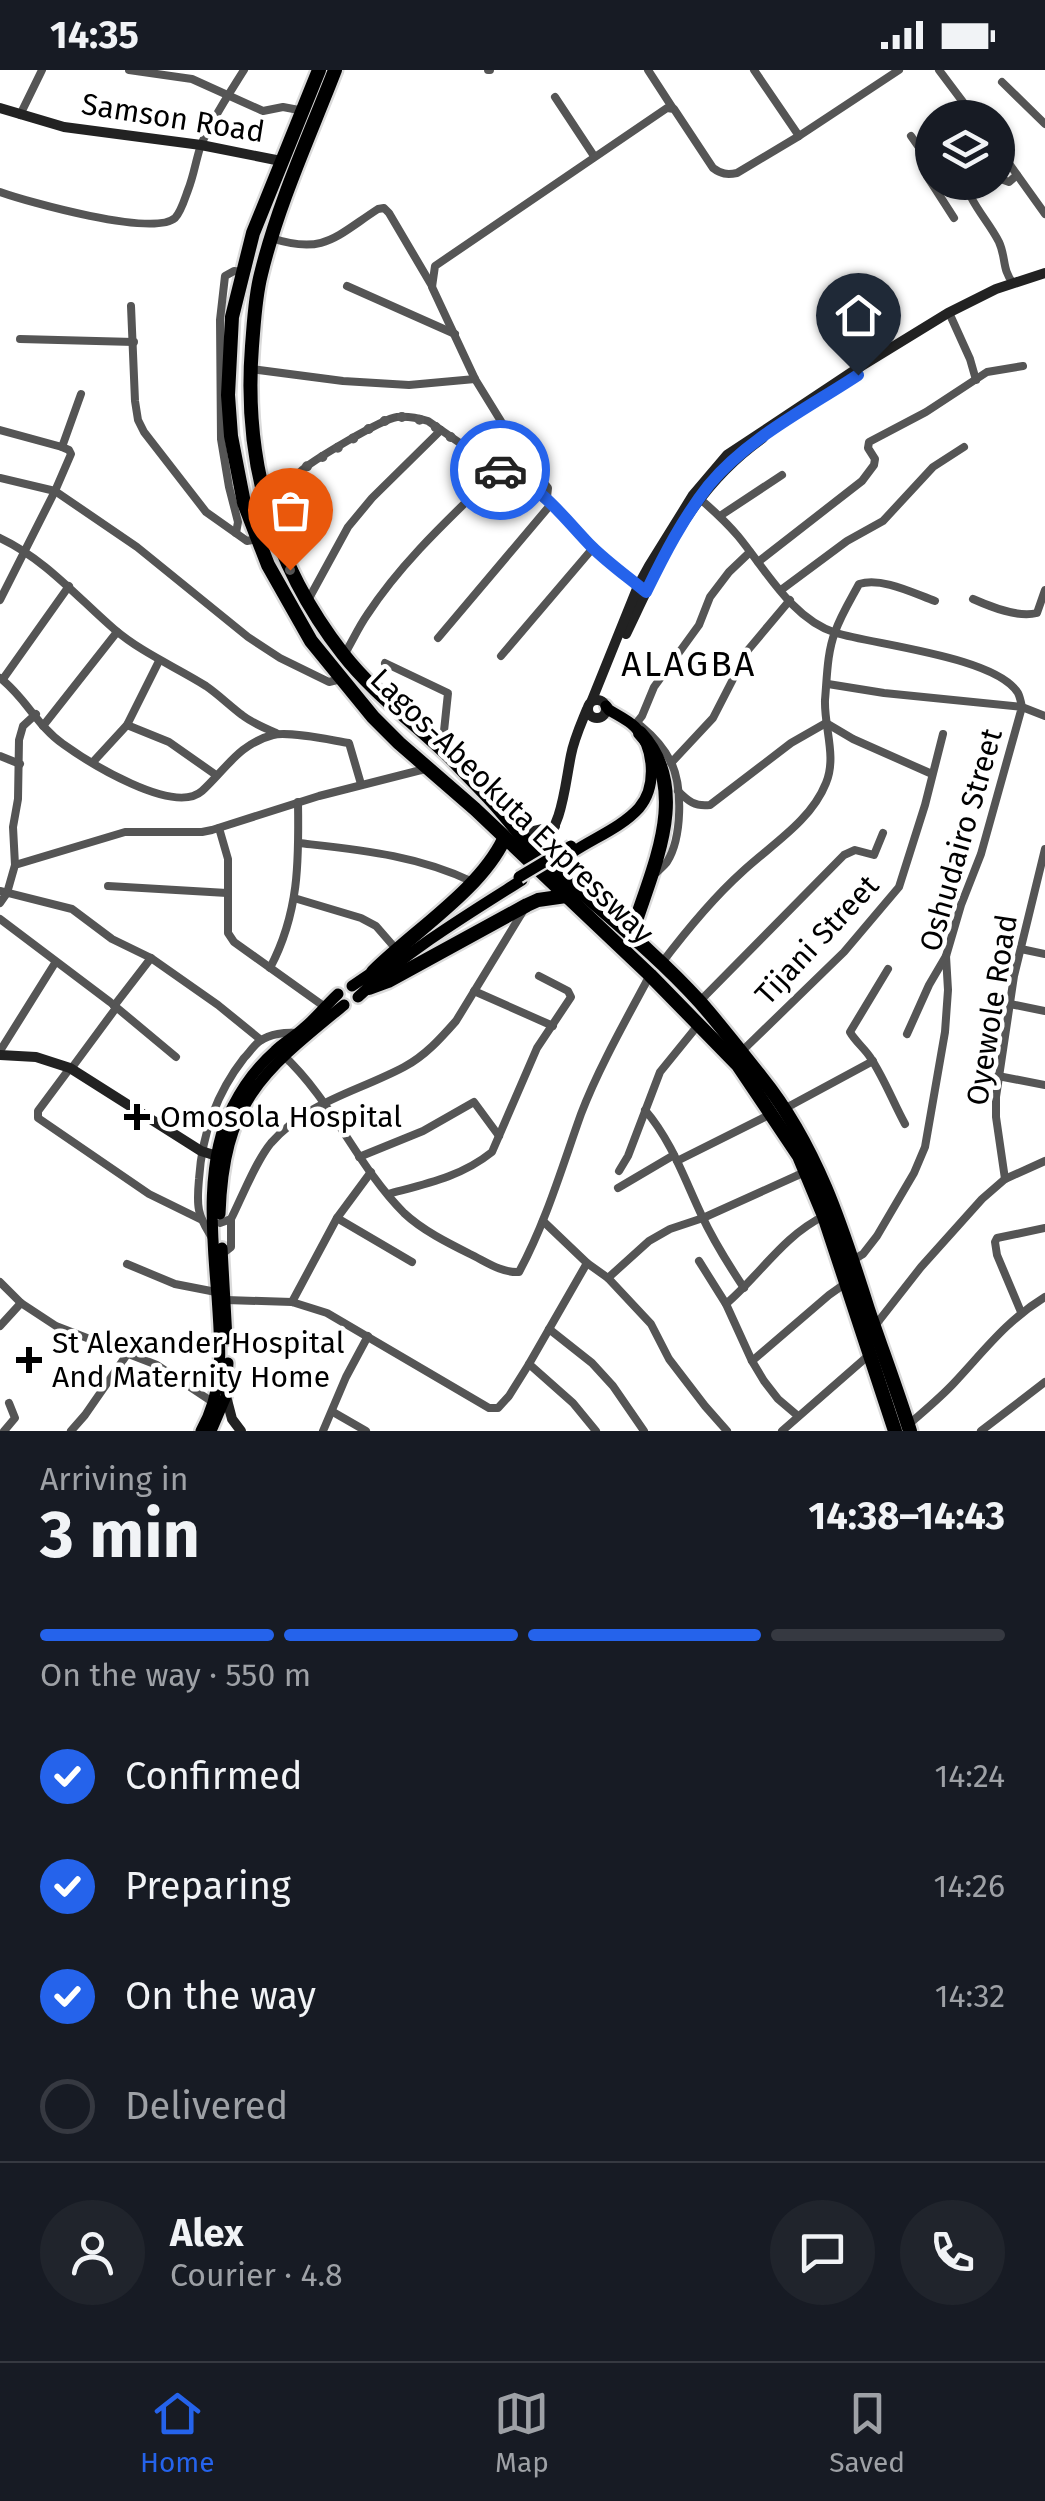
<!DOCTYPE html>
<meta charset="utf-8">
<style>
:root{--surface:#171b24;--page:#20242c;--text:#f1f3f6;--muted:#9ea1a6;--line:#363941;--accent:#2563eb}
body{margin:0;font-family:"Fira Sans",sans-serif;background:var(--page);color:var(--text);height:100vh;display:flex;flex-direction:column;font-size:38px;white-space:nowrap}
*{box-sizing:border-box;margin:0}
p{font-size:32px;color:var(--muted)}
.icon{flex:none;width:55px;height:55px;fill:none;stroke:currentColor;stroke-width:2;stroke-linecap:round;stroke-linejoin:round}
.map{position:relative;height:1361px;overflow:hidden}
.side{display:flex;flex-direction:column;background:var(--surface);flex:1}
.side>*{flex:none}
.tools{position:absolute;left:915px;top:30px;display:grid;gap:20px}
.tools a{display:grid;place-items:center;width:100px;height:100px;border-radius:50%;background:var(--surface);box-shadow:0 2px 8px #0004;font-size:50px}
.pin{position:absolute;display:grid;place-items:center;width:85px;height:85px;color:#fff;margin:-102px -42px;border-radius:50% 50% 50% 0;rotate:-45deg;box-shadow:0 0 10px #0007}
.pin .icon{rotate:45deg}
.courier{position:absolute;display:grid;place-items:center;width:100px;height:100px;margin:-50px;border:8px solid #2563eb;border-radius:50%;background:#fff;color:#222;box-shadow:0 2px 12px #0007}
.overview em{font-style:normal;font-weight:700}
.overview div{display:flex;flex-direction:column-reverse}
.overview{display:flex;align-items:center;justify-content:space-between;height:170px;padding:0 40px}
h1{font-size:65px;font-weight:700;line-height:75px}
.bar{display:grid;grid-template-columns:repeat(4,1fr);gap:15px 10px;align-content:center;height:120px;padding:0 40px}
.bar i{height:12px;border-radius:8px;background:var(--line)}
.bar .current{background:var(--accent)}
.bar p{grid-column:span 4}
.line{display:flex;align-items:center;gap:25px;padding:0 40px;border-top:2px solid var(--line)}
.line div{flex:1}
.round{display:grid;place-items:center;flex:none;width:105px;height:105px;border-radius:52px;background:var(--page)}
ol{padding:0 40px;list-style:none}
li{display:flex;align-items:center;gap:30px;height:110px}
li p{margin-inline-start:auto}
li .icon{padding:10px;border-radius:50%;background:var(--accent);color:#fff;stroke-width:4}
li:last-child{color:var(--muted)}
li i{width:55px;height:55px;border:5px solid var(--line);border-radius:50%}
.status{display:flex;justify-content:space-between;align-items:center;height:70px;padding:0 50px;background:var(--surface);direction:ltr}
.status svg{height:28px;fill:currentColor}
.menu{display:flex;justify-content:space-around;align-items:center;height:140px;border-top:2px solid var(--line);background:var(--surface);font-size:28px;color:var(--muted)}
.menu a{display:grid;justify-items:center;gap:5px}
.menu .current{color:var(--accent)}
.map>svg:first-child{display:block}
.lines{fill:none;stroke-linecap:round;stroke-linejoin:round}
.primary-casing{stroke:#dbdbdb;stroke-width:16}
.highway-casing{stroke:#dbdbdb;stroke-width:19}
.street{stroke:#555;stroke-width:8}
.secondary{stroke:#222;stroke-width:10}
.primary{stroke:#000;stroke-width:11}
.highway{stroke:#000;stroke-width:14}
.primary-bridge-casing{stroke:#dbdbdb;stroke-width:16;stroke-linecap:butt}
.primary-bridge{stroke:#000;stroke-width:11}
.done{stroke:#595959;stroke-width:10;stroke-dasharray:0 18}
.route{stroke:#2563eb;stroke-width:12}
.poi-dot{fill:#000;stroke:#fff;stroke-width:4}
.labels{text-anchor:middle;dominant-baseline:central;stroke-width:9;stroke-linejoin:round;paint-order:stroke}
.street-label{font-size:30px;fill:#000;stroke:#fff}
.poi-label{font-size:30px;fill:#000;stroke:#fff;text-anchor:start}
.quarter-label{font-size:35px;letter-spacing:2.5px;fill:#000;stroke:#fff}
</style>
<div class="status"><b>14:35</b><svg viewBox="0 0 49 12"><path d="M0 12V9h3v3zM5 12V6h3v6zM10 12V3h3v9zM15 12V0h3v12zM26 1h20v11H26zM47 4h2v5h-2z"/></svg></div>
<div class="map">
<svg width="1045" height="1361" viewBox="0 0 1045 1361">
<rect width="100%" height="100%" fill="#fff"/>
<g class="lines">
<g class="primary-casing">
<g id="primary">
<path d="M573 782C594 768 622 757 639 738 657 717 655 677 635 657 628 650 617 645 609 640L606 636"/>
<polyline points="352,916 377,899"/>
<path d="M358 927C407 881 465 846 522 810"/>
<path d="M220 1144C224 1031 262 1002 344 935"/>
<polyline points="222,1178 227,1269"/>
<path d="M201 1361C226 1315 220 1276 217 1226 212 1168 204 1089 233 1036 243 1016 258 996 275 981 284 972 296 966 305 957 317 947 326 935 338 924"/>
<polyline points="211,1361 226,1326 228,1293"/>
</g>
</g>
<g class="highway-casing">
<g id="highway">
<polyline points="319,0 253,163 232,247 228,325 231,366 244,433 268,495 311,571 373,647 399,673 475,739 650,905 738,995 799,1086 824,1146 895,1361"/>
<path d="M335 0C309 67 278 134 261 204 255 227 254 252 252 276 243 391 272 493 343 584 375 625 417 654 453 690 466 704 479 717 492 731 508 748 522 769 540 785 593 834 651 878 700 932 721 956 741 982 761 1007 816 1075 842 1157 868 1239 882 1280 897 1320 910 1361"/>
<path d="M631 866C650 802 694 721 640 663"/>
<path d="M373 902C414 861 480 820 504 769"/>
<polyline points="369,918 388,911 527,835 538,830 566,826"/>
</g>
</g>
<g class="street">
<polyline points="129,0 192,9 263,41 283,37 304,41"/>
<polyline points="488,0 490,0"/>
<polyline points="648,0 672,37"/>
<polyline points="754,0 799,66"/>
<polyline points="939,0 975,48"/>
<polyline points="1002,12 1045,54"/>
<polyline points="555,27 594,86"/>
<polyline points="20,45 42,0"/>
<polyline points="911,66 930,93"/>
<polyline points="998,78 1045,144"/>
<polyline points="932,91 927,97 927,106 954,148"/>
<polyline points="998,108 1009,112 1017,105"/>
<path d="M977 112 970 120 971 127C979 143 991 156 999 172 1006 187 1002 200 1013 213"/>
<path d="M0 122C28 132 153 167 175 148 181 142 185 128 188 120 194 105 196 89 201 75 212 49 229 24 244 0"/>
<path d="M271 168C324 185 335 167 378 139L384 138 389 143 432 216"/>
<polyline points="347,216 455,264"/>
<polyline points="131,236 135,331 138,350 144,362 206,442 247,471 257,469"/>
<polyline points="951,247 970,289 976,310"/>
<polyline points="20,269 134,272"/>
<polyline points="251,299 343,311 409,315 475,309"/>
<polyline points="0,360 62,377 69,380 71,384 55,421 0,530"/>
<polyline points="62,377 81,324"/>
<polyline points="0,408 55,421 137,477 248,567 280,588 329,612 341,609"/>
<path d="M547 427 548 418 518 379 475 309 432 217 435 196 667 38 674 39 713 98C721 104 727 105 737 103L799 66 899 0"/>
<path d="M699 428C713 440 726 452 738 466 766 500 792 549 836 563 877 575 996 587 1018 623 1020 627 1021 632 1022 637L1045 646"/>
<path d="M266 435C281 424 288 414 300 402 311 391 382 349 397 347 407 346 418 348 428 351L499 400C539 414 562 446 590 475 605 490 622 503 639 516"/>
<polyline points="720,446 782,405"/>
<polyline points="236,463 238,452 229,417 221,369 220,250 225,206 234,201 242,202"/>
<path d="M0 468C45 489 77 527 114 559 142 583 176 597 206 616 219 625 230 636 242 645 252 653 265 658 276 663"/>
<polyline points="758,492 862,411 874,395 875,389 868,378 869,372 926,342 987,302 1023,296"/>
<polyline points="781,520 847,471 883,451 933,397 964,377"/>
<path d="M973 529C991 537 1018 548 1037 543L1045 520"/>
<polyline points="307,532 348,457 372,428 441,360"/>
<polyline points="438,568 552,433"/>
<path d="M344 585C352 572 358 558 367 545 403 490 453 445 499 400"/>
<polyline points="501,586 593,478"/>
<polyline points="385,593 448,623 442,680"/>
<path d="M0 608C25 627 38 657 63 674 88 692 174 746 202 721 225 700 240 673 273 665 289 661 330 670 349 673L361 714"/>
<polyline points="3,609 69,516"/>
<polyline points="828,614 884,623 1022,637 981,784 961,835 946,886 948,920 945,962 925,1077 914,1103 877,1166 863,1184 853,1190"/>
<polyline points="127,655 169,672 216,705"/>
<polyline points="43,656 117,562"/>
<polyline points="634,656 642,646 654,617 699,555 710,527 729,502 750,482"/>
<path d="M641 656C652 665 664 678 671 692 683 717 682 768 667 792 666 794 657 802 656 803"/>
<polyline points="0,686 20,694"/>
<polyline points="93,692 127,655 159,591"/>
<polyline points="671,693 713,648 748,580 790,530"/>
<path d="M678 721C688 731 695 737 710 735L791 673 826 653 853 669 932 704"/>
<polyline points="219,758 228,789 228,863 234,872 325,937"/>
<path d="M299 773C360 780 417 785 473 812"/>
<polyline points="15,795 13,757 18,729 19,670 23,656 36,644"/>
<polyline points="108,816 227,823"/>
<polyline points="0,821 72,839 112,869 151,888 218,935 261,970"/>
<polyline points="294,828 361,848 376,856 396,879"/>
<polyline points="0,833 7,823 15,795 125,762 202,762 212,760 319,726 429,698"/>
<polyline points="0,849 110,932 176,987"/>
<polyline points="1021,879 1045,884"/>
<path d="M661 894C686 861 712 829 742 802 771 775 811 751 826 713 837 687 824 657 825 630 827 608 827 583 835 562 841 545 851 529 859 514 882 507 913 523 935 531"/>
<path d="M270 898C299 843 299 792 298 732"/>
<path d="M888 899 850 962C855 971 864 978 870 987 884 1008 893 1032 905 1054"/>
<polyline points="474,921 553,956"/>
<polyline points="699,932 844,785 855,780 874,785 883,763"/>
<polyline points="1010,934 1045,941"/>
<polyline points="114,936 151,888"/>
<polyline points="907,964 929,915 946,886"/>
<polyline points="0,981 55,893"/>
<polyline points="740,983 844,882 899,817 925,735 943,664"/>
<path d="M283 985C332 1030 357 1096 404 1143 422 1160 448 1173 470 1184 485 1191 501 1203 519 1202 546 1152 562 1097 581 1044 598 999 627 948 650 905"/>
<polyline points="70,998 38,1041 38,1048 149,1124 202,1150"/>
<polyline points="71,999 116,938"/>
<polyline points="998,1006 1045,1015"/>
<polyline points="784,1039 873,991"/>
<path d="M645 1040C671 1070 684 1108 701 1144 713 1170 728 1194 744 1218"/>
<polyline points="359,1087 423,1061 474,1032 499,1066"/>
<polyline points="677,1091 771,1044"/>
<polyline points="619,1101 628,1086 660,1002 699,954"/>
<polyline points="1005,1109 996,1047 996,1027 1014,906 1045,779"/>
<polyline points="618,1118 674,1085"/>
<path d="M388 1124C425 1114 461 1107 492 1082L537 978 571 927 568 921 539 906"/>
<polyline points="337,1148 412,1192"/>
<polyline points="543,1151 587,1193 608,1208 651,1254 669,1289 705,1336 727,1361"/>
<path d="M220 1153 231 1149C242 1127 256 1091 271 1073 308 1031 357 1022 404 997 425 986 441 968 456 951L525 838"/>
<path d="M212 1168C207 1159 201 1151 199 1140 197 1131 198 1120 199 1109 202 1064 216 1024 244 988 249 983 254 975 260 971 270 964 285 962 297 963"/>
<polyline points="222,1184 231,1177 231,1149"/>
<polyline points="699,1191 726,1234 752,1291 764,1311 778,1329 798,1346"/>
<polyline points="127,1194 175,1214 216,1222"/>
<polyline points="608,1208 649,1171 670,1159 703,1148 805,1102"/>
<polyline points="0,1212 21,1233 56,1256 157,1295 214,1333"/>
<polyline points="226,1230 292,1232 327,1243 489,1338 498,1338 509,1326 529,1294 587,1193"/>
<polyline points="292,1232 337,1148 371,1102"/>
<path d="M726 1234C760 1205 783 1166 824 1146"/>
<polyline points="1021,1242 997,1185 995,1172 997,1168 1045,1158"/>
<polyline points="0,1256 21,1233"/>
<polyline points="874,1257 921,1197 982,1129 1005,1109 1045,1091"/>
<polyline points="549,1259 592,1293 613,1316 644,1361"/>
<polyline points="752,1291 829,1225 846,1213"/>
<polyline points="529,1294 573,1333 596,1361"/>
<polyline points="333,1342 366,1361"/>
<path d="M908 1355C924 1341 940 1328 954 1313 985 1280 1006 1251 1045 1227"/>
<polyline points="4,1361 15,1348 9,1333"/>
<polyline points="71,1361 85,1345 128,1283"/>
<polyline points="323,1361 346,1307 368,1266"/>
<polyline points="782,1361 869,1285"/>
<polyline points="981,1361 1045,1312"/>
</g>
<g class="secondary">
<polyline points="0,38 64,57 201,75 281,91"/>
<path d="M626 564C663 487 691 419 763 368"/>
<circle cx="597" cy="639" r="9"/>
<polyline points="592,630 638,516 649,496 693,425 727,385 855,300 948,243 996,219 1045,203"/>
<polyline points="520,764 555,756"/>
<path d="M537 783C563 755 564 720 571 685 574 669 581 654 587 639"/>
<polyline points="0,985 36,987 70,998 201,1081 217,1086"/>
<polyline points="226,1326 232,1349 241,1361"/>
</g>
<use href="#primary" class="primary"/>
<use href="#highway" class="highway"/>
<g class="primary-bridge-casing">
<polyline id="primary-bridge" points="519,807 571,776"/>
</g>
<use href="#primary-bridge" class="primary-bridge"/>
</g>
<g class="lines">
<polyline class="done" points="290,500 266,436 287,419 301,400 377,354 395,347 410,347 428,352 500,400"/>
<path class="route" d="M500 400C540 414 563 447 591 476 608 493 628 507 646 522 664 485 683 448 709 415 748 368 808 338 858 305"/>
</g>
<g class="poi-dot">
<path d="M132 1032h10v10h10v10h-10v10h-10v-10h-10v-10h10z"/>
<path d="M24 1275h10v10h10v10h-10v10h-10v-10h-10v-10h10z"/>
</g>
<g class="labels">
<g class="street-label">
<text transform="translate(173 48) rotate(9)">Samson Road</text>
<text transform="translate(512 736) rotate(44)">Lagos-Abeokuta Expressway</text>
<text transform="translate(961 770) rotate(-74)">Oshudairo Street</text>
<text transform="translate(817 870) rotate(-47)">Tijani Street</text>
<text transform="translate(992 940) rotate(-81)">Oyewole Road</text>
</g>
<g class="poi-label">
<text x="160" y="1047">Omosola Hospital</text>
<text x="52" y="1273">St Alexander Hospital<tspan x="52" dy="34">And Maternity Home</tspan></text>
</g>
<g class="quarter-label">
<text x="689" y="594">ALAGBA</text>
</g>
</g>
</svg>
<div class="tools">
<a><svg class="icon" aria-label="layers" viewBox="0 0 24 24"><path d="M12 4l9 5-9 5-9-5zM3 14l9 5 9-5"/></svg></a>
</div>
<div class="pin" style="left:290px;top:500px;background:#ea580c"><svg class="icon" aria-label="bag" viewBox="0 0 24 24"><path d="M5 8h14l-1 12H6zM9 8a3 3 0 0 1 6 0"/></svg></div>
<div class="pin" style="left:858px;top:305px;background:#1f2937"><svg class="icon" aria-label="home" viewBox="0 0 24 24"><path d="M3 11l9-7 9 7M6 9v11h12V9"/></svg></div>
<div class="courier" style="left:500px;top:400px"><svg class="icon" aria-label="car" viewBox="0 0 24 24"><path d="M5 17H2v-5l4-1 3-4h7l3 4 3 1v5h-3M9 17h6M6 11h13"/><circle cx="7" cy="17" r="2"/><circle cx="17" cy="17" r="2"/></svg></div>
</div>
<section class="side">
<div class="overview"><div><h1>3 min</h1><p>Arriving in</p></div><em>14:38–14:43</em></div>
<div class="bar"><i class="current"></i><i class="current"></i><i class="current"></i><i></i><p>On the way · 550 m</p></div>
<ol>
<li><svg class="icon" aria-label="check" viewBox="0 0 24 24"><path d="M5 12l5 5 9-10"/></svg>Confirmed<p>14:24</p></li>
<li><svg class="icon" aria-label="check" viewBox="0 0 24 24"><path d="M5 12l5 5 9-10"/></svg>Preparing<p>14:26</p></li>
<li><svg class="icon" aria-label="check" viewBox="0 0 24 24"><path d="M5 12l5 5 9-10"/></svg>On the way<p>14:32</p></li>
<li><i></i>Delivered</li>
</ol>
<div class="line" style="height:180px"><a class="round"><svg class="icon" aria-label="person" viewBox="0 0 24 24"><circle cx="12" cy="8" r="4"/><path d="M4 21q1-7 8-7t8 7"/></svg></a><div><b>Alex</b><p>Courier · 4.8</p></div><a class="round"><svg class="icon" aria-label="chat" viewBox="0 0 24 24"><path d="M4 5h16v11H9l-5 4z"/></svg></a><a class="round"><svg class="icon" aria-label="phone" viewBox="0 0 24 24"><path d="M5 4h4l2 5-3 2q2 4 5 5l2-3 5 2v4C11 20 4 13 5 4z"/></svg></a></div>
</section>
<nav class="menu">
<a class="current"><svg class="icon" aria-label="home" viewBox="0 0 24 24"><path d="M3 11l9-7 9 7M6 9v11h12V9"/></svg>Home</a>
<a><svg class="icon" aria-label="map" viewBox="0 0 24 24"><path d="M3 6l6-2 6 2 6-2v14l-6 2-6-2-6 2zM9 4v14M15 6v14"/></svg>Map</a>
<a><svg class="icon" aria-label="saved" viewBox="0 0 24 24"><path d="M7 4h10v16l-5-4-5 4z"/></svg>Saved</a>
</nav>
